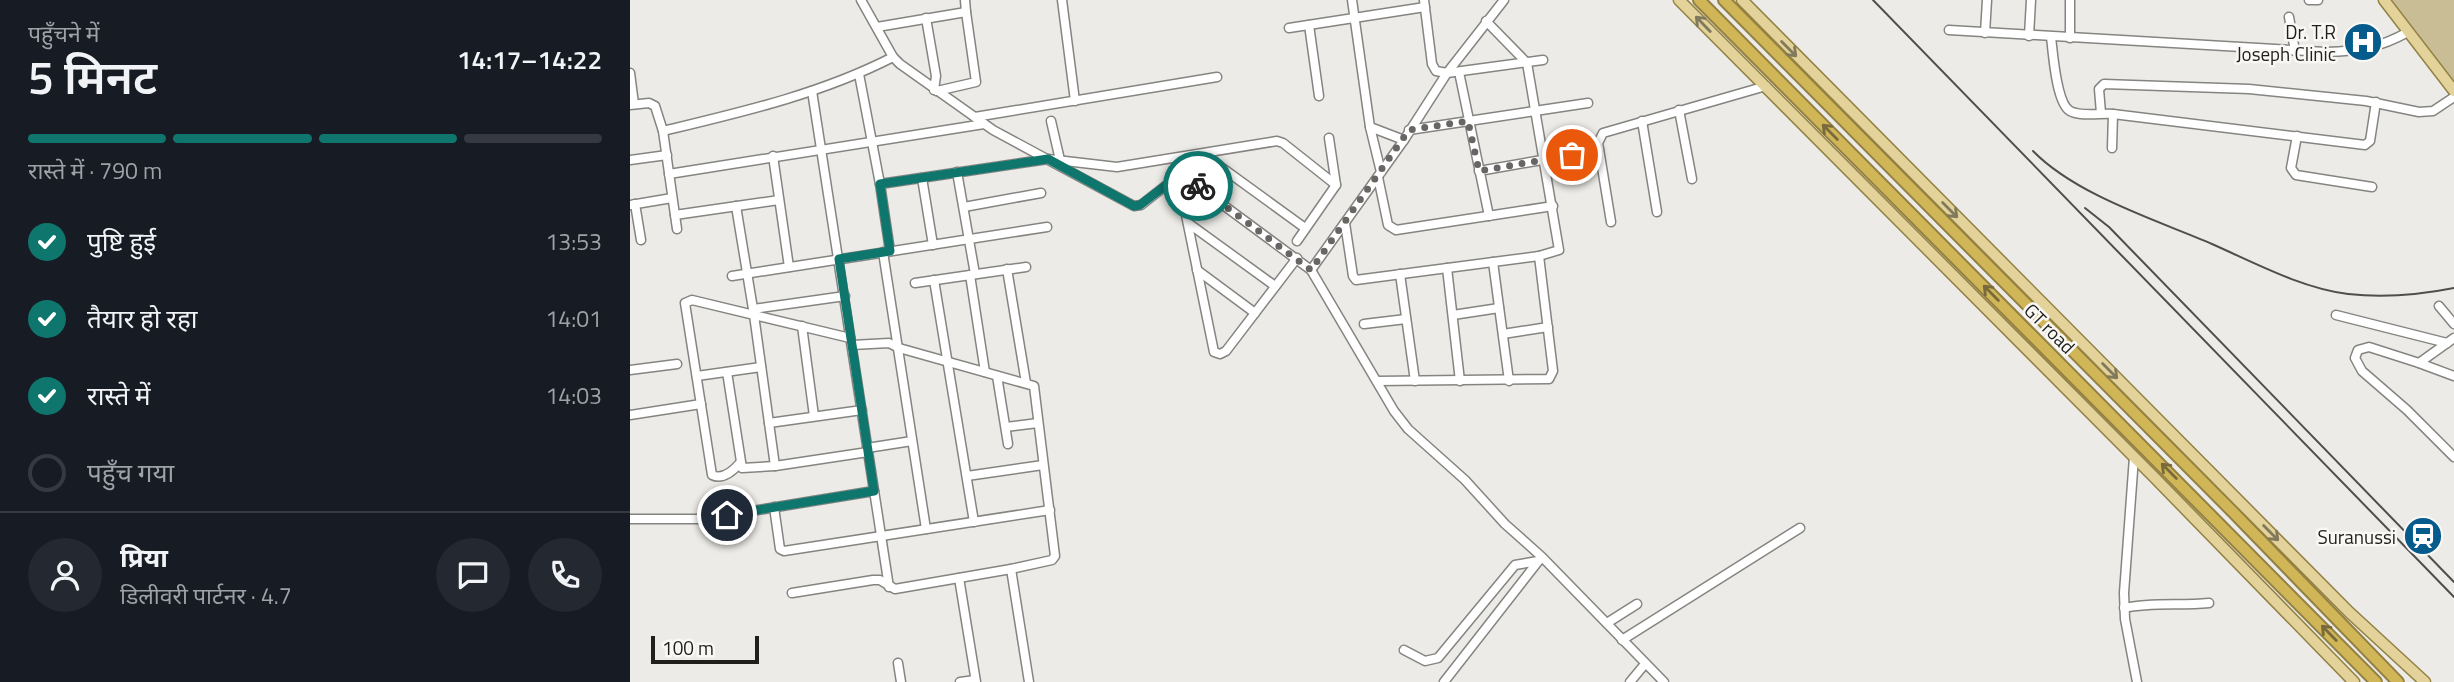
<!DOCTYPE html>
<html lang="hi">
<meta charset="utf-8">
<style>
:root{--surface:#171b24;--page:#242831;--text:#f1f3f6;--muted:#9ea1a6;--line:#363941;--accent:#0f766e}
body{margin:0;font-family:"Titillium Web","Noto Sans Devanagari",sans-serif;background:var(--page);color:var(--text);height:100vh;display:flex;flex-direction:column;font-size:26px;white-space:nowrap}
*{box-sizing:border-box;margin:0}
p{font-size:23px;color:var(--muted)}
.icon{flex:none;width:38px;height:38px;fill:none;stroke:currentColor;stroke-width:2;stroke-linecap:round;stroke-linejoin:round}
.map{position:relative;flex:1;overflow:hidden}
.sheet{display:flex;flex-direction:column;background:var(--surface);width:630px}
.sheet>*{flex:none}
.scale{position:absolute;left:21px;bottom:18px;width:108px;box-sizing:border-box;padding-left:7px;border:4px solid #1f1f1e;border-top:0;font-size:19px;line-height:24px;white-space:nowrap;color:#1f1f1e;-webkit-text-stroke:5px #faf8f5;paint-order:stroke}
.pin{position:absolute;display:grid;place-items:center;width:60px;height:60px;color:#fff;margin:-30px;border:4px solid #fff;border-radius:50%;box-shadow:0 2px 7px #0007}
.courier{position:absolute;display:grid;place-items:center;width:70px;height:70px;margin:-35px;border:5px solid #0f766e;border-radius:50%;background:#fff;color:#222;box-shadow:0 2px 9px #0007}
.overview em{font-style:normal;font-weight:600}
.overview div{display:flex;flex-direction:column-reverse}
.overview{display:flex;align-items:center;justify-content:space-between;height:119px;padding:0 28px}
h1{font-size:46px;font-weight:600;line-height:52px}
.bar{display:grid;grid-template-columns:repeat(4,1fr);gap:10px 7px;align-content:center;height:84px;padding:0 28px}
.bar i{height:9px;border-radius:5px;background:var(--line)}
.bar .current{background:var(--accent)}
.bar p{grid-column:span 4}
.line{display:flex;align-items:center;gap:18px;padding:0 28px;border-top:2px solid var(--line)}
.line div{flex:1}
.round{display:grid;place-items:center;flex:none;width:74px;height:74px;border-radius:37px;background:var(--page)}
ol{padding:0 28px;list-style:none}
li{display:flex;align-items:center;gap:21px;height:77px}
li p{margin-inline-start:auto}
li .icon{padding:7px;border-radius:50%;background:var(--accent);color:#fff;stroke-width:4}
li:last-child{color:var(--muted)}
li i{width:38px;height:38px;border:4px solid var(--line);border-radius:50%}
main{display:flex;flex:1;min-height:0}
.map>svg:first-child{display:block}
.green{fill:#c8bd95}
.lines{fill:none;stroke-linecap:round;stroke-linejoin:round}
.minor-casing{stroke:#858481;stroke-width:11}
.major-casing{stroke:#938143;stroke-width:13}
.highway-casing{stroke:#938143;stroke-width:14}
.minor{stroke:#fff;stroke-width:8}
.major{stroke:#e3d39a;stroke-width:10}
.highway{stroke:#d1b657;stroke-width:10}
.rail{stroke:#4f4e4d;stroke-width:2}
.oneway{stroke:#81795c}
.oneway2{stroke:#786a3a}
.done{stroke:#676664;stroke-width:7;stroke-dasharray:0 12.6}
.route{stroke:#0f766e;stroke-width:9}
.labels{text-anchor:middle;dominant-baseline:central;stroke-width:5;stroke-linejoin:round;paint-order:stroke}
.poi-label{font-size:19px;fill:#1f1f1e;stroke:#faf8f5;text-anchor:end}
.street-label{font-size:19px;fill:#1f1f1e;stroke:#faf8f5}
</style>
<main>
<section class="sheet">
<div class="overview"><div><h1>5 मिनट</h1><p>पहुँचने में</p></div><em>14:17–14:22</em></div>
<div class="bar"><i class="current"></i><i class="current"></i><i class="current"></i><i></i><p>रास्ते में · 790 m</p></div>
<ol>
<li><svg class="icon" aria-label="check" viewBox="0 0 24 24"><path d="M5 12l5 5 9-10"/></svg>पुष्टि हुई<p>13:53</p></li>
<li><svg class="icon" aria-label="check" viewBox="0 0 24 24"><path d="M5 12l5 5 9-10"/></svg>तैयार हो रहा<p>14:01</p></li>
<li><svg class="icon" aria-label="check" viewBox="0 0 24 24"><path d="M5 12l5 5 9-10"/></svg>रास्ते में<p>14:03</p></li>
<li><i></i>पहुँच गया</li>
</ol>
<div class="line" style="height:126px"><a class="round"><svg class="icon" aria-label="person" viewBox="0 0 24 24"><circle cx="12" cy="8" r="4"/><path d="M4 21q1-7 8-7t8 7"/></svg></a><div><b>प्रिया</b><p>डिलीवरी पार्टनर · 4.7</p></div><a class="round"><svg class="icon" aria-label="chat" viewBox="0 0 24 24"><path d="M4 5h16v11H9l-5 4z"/></svg></a><a class="round"><svg class="icon" aria-label="phone" viewBox="0 0 24 24"><path d="M5 4h4l2 5-3 2q2 4 5 5l2-3 5 2v4C11 20 4 13 5 4z"/></svg></a></div>
</section>
<div class="map">
<svg width="1824" height="682" viewBox="0 0 1824 682">
<rect width="100%" height="100%" fill="#ecebe7"/>
<polygon class="green" points="1761,0 1824,0 1824,81"/>
<g class="lines">
<g class="minor-casing">
<g id="minor">
<polyline points="231,0 263,57 270,64 363,130 504,206 511,205 548,176 554,176 681,270 764,411 778,429 835,480 875,524 912,557 1034,682"/>
<polyline points="335,0 336,12"/>
<polyline points="432,0 445,101"/>
<polyline points="722,0 740,127 774,140"/>
<polyline points="794,0 802,64 806,71 817,73 913,60"/>
<polyline points="1679,0 1688,0"/>
<polyline points="1659,17 1665,51"/>
<polyline points="296,18 306,76 304,90"/>
<polyline points="679,25 689,96"/>
<polyline points="247,27 336,12 346,82 307,91"/>
<polyline points="659,28 795,7"/>
<path d="M1319 30 1696 52C1729 51 1749 48 1778 32"/>
<polyline points="1355,33 1357,0"/>
<polyline points="1399,36 1401,0"/>
<path d="M1421 37C1423 52 1426 103 1440 111 1451 117 1471 113 1483 114L1735 145 1740 141 1746 102"/>
<polyline points="1440,38 1440,0"/>
<polyline points="829,72 859,216"/>
<polyline points="0,73 4,104"/>
<polyline points="229,74 250,184 260,251"/>
<polyline points="182,91 259,587"/>
<polyline points="0,105 19,103 25,106 33,131 47,229"/>
<polyline points="1049,110 1062,179"/>
<polyline points="1471,113 1469,89 1474,84 1619,89 1736,101 1789,112 1803,111 1824,97"/>
<polyline points="345,117 587,77"/>
<polyline points="421,121 430,160"/>
<polyline points="1012,121 1027,212"/>
<polyline points="740,127 751,172"/>
<polyline points="779,130 958,103"/>
<path d="M33 131C112 112 191 94 263 57"/>
<polyline points="1667,136 1661,168 1666,175 1742,187"/>
<polyline points="1482,148 1483,114"/>
<polyline points="573,154 675,228"/>
<polyline points="143,156 159,267"/>
<polyline points="0,160 37,155"/>
<polyline points="849,171 969,150"/>
<polyline points="327,172 345,274"/>
<polyline points="39,174 354,124"/>
<polyline points="548,176 584,352 590,354 596,351 667,258"/>
<polyline points="748,177 758,225 766,230 923,206"/>
<polyline points="292,178 303,245"/>
<polyline points="250,184 418,159 487,167 647,141 653,143 706,185"/>
<polyline points="5,204 11,240"/>
<polyline points="0,205 42,198"/>
<polyline points="106,206 124,315 145,466"/>
<polyline points="334,207 411,193"/>
<polyline points="45,215 149,200"/>
<polyline points="981,222 968,143 973,133 1136,86"/>
<polyline points="558,223 645,286"/>
<polyline points="715,223 723,276 726,280 909,256 929,250 897,63 856,21"/>
<polyline points="667,241 706,185 699,138"/>
<polyline points="253,252 296,529"/>
<polyline points="863,262 879,381"/>
<polyline points="817,268 830,381"/>
<polyline points="377,269 396,383"/>
<polyline points="567,270 625,313"/>
<polyline points="681,270 774,140 817,73 874,0"/>
<polyline points="770,274 785,381"/>
<polyline points="340,275 355,372"/>
<polyline points="102,276 417,227"/>
<polyline points="304,280 344,522"/>
<polyline points="285,283 396,267"/>
<polyline points="1809,306 1824,324"/>
<polyline points="123,309 215,296"/>
<polyline points="823,315 869,308"/>
<polyline points="1706,315 1817,343"/>
<polyline points="734,324 776,319"/>
<polyline points="172,326 184,416"/>
<polyline points="873,334 918,327"/>
<polyline points="1824,338 1789,363 1739,347 1728,350 1725,358 1732,371 1777,410 1824,457"/>
<polyline points="1789,363 1824,376"/>
<polyline points="0,370 47,364"/>
<polyline points="97,372 112,468 145,466 238,452"/>
<polyline points="67,376 131,367"/>
<polyline points="367,376 378,444"/>
<polyline points="747,381 919,379 923,371 909,256"/>
<polyline points="0,415 71,404"/>
<polyline points="139,423 232,410"/>
<polyline points="376,427 408,423"/>
<polyline points="237,448 282,441"/>
<polyline points="1504,457 1494,593 1495,619 1507,682"/>
<path d="M110 463C103 471 92 480 82 475L55 303 62 300 220 338"/>
<polyline points="337,476 413,465"/>
<polyline points="144,507 150,549 154,551 420,510"/>
<polyline points="0,519 73,519 244,491"/>
<polyline points="381,569 399,682"/>
<polyline points="329,578 346,682"/>
<polyline points="162,593 243,580 250,580 265,589 381,569 422,560 425,556 404,386 269,348 259,343 222,345"/>
<path d="M1494 608C1523 602 1550 606 1579 603"/>
<polyline points="977,623 1007,604"/>
<polyline points="992,640 1170,528"/>
<polyline points="774,650 795,661 808,658 885,565 908,561"/>
<polyline points="268,663 271,682"/>
<polyline points="330,682 345,680"/>
<polyline points="814,682 910,559"/>
<polyline points="1000,682 1015,664"/>
</g>
</g>
<g class="major-casing">
<g id="major">
<polyline points="1049,0 1523,476 1724,682"/>
<polyline points="1112,0 1719,612 1795,682"/>
<polyline points="1754,0 1824,91"/>
</g>
</g>
<g class="highway-casing">
<g id="highway">
<polyline points="1069,0 1746,682"/>
<polyline points="1094,0 1604,513 1768,682"/>
</g>
</g>
<use href="#minor" class="minor"/>
<use href="#major" class="major"/>
<use href="#highway" class="highway"/>
<g class="rail">
<polyline points="1243,0 1824,597"/>
<path d="M1403 151C1446 195 1526 220 1582 244 1625 263 1671 288 1718 294 1754 298 1789 295 1824 288"/>
<polyline points="1455,208 1479,227 1824,582"/>
</g>
</g>
<defs><path id="oneway-shaft" d="M-6 0H5M1.5-3L5.5 0L1.5 3" fill="none" stroke-width="1.6" stroke-linecap="round" stroke-linejoin="round" transform="scale(1.75)"/></defs>
<g class="oneway">
<use href="#oneway-shaft" transform="translate(1073 24) rotate(-134)"/>
<use href="#oneway-shaft" transform="translate(1159 49) rotate(45)"/>
<use href="#oneway-shaft" transform="translate(1320 210) rotate(45)"/>
<use href="#oneway-shaft" transform="translate(1480 371) rotate(45)"/>
<use href="#oneway-shaft" transform="translate(1641 533) rotate(45)"/>
</g>
<g class="oneway2">
<use href="#oneway-shaft" transform="translate(1200 132) rotate(-135)"/>
<use href="#oneway-shaft" transform="translate(1361 293) rotate(-135)"/>
<use href="#oneway-shaft" transform="translate(1539 471) rotate(-135)"/>
<use href="#oneway-shaft" transform="translate(1699 633) rotate(-134)"/>
</g>
<g class="lines">
<polyline class="done" points="568,186 681,270 779,130 838,121 849,171 942,155"/>
<polyline class="route" points="97,515 244,491 209,259 260,251 250,184 418,159 504,206 510,205 548,176 554,176 568,186"/>
</g>
<defs>
<g id="hospital-disc" transform="scale(2.0125)"><circle r="9.5" fill="#065b8d" stroke="#faf8f5"/><path d="M-5-5h3v3.5h4V-5h3V5h-3V1.5h-4V5h-3Z" fill="#fff"/></g>
<g id="station-disc" transform="scale(2.0125)"><circle r="9.5" fill="#065b8d" stroke="#faf8f5"/><path d="M-3-6H3Q5-6 5-4V2Q5 4 3 4L4.5 6H3L1.5 4h-3L-3 6H-4.5L-3 4Q-5 4-5 2V-4Q-5-6-3-6ZM-3.5-4v3h7v-3ZM-3.5 1v1.5H-2V1ZM2 1v1.5H3.5V1Z" fill="#fff"/></g>
</defs>
<g fill-rule="evenodd">
<use href="#hospital-disc" x="1733" y="42"/>
<use href="#station-disc" x="1793" y="536"/>
</g>
<g class="labels">
<g class="poi-label">
<text x="1706" y="31">Dr. T.R<tspan x="1706" dy="22">Joseph Clinic</tspan></text>
<text x="1766" y="536">Suranussi</text>
</g>
<g class="street-label">
<text transform="translate(1420 328) rotate(45)">GT road</text>
</g>
</g>
</svg>
<div class="scale">100 m</div>
<div class="pin" style="left:942px;top:155px;background:#ea580c"><svg class="icon" aria-label="bag" viewBox="0 0 24 24"><path d="M5 8h14l-1 12H6zM9 8a3 3 0 0 1 6 0"/></svg></div>
<div class="pin" style="left:97px;top:515px;background:#1f2937"><svg class="icon" aria-label="home" viewBox="0 0 24 24"><path d="M3 11l9-7 9 7M6 9v11h12V9"/></svg></div>
<div class="courier" style="left:568px;top:186px"><svg class="icon" aria-label="bike" viewBox="0 0 24 24"><circle cx="6" cy="16" r="4"/><circle cx="18" cy="16" r="4"/><path d="M6 16l4-8h5l3 8M10 8l3 8H6M13 5h3"/></svg></div>
</div>
</main>
